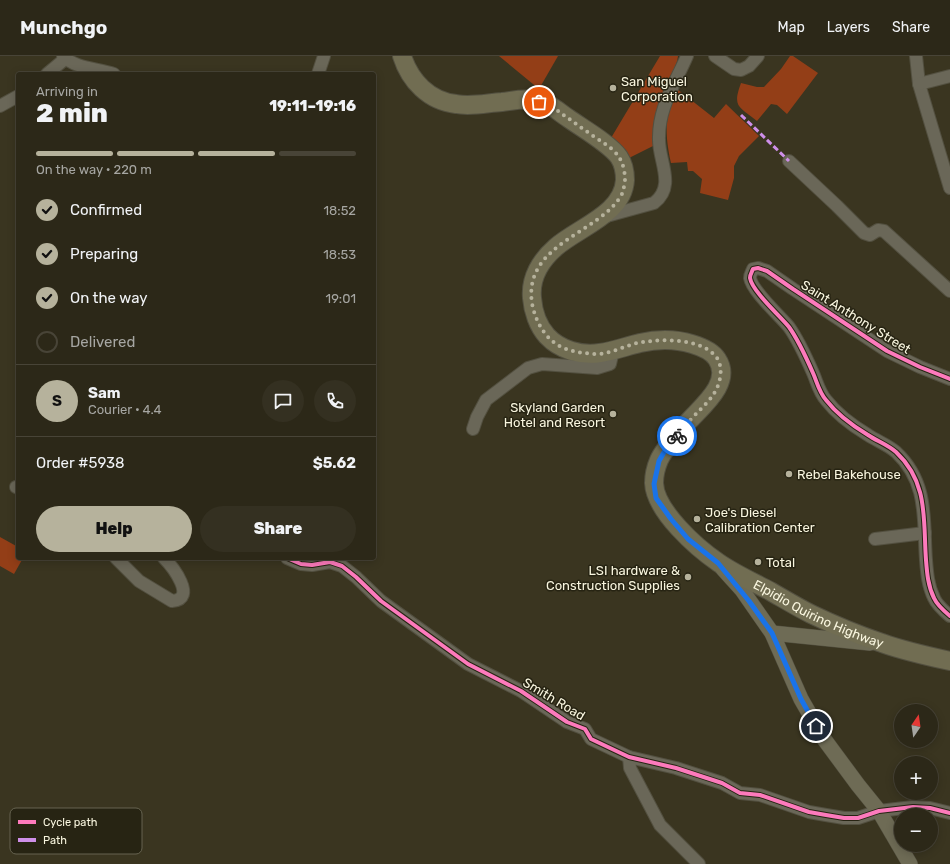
<!DOCTYPE html>
<meta charset="utf-8">
<style>
:root{--surface:#2c2818;--page:#343021;--text:#f1f3f6;--muted:#a6a6a2;--line:#484437;--accent:#b6b29c}
body{margin:0;font-family:Rubik,sans-serif;background:var(--page);color:var(--text);height:100vh;display:flex;flex-direction:column;font-size:15px;white-space:nowrap}
*{box-sizing:border-box;margin:0}
p{font-size:13px;color:var(--muted)}
.icon{flex:none;width:22px;height:22px;fill:none;stroke:currentColor;stroke-width:2;stroke-linecap:round;stroke-linejoin:round}
.map{position:relative;flex:1;overflow:hidden}
.panel{position:absolute;left:16px;top:16px;width:360px;height:488px;display:flex;flex-direction:column;background:var(--surface);border-radius:4px;box-shadow:0 2px 10px #0003,0 0 0 1px var(--line)}
.panel>*{flex:none}
.needle{width:26px;rotate:13deg}
.buttons{position:absolute;left:894px;top:648px;display:grid;gap:8px}
.buttons a{display:grid;place-items:center;width:44px;height:44px;border-radius:50%;background:var(--surface);box-shadow:0 2px 10px #0003,0 0 0 1px var(--line);font-size:20px}
.pin{position:absolute;display:grid;place-items:center;width:34px;height:34px;color:#fff;margin:-17px;border:2px solid #fff;border-radius:50%;box-shadow:0 1px 4px #0007}
.courier{position:absolute;display:grid;place-items:center;width:40px;height:40px;margin:-20px;border:3px solid #1a73e8;border-radius:50%;background:#fff;color:#222;box-shadow:0 1px 5px #0007}
.head em{font-style:normal;font-weight:800}
.head div{display:flex;flex-direction:column-reverse}
.head{display:flex;align-items:center;justify-content:space-between;height:68px;padding:0 20px}
h1{font-size:26px;font-weight:800;line-height:30px}
.bar{display:grid;grid-template-columns:repeat(4,1fr);gap:6px 4px;align-content:center;height:48px;padding:0 20px}
.bar i{height:5px;border-radius:3px;background:var(--line)}
.bar .on{background:var(--accent)}
.bar p{grid-column:span 4}
.line{display:flex;align-items:center;gap:10px;padding:0 20px;border-top:1px solid var(--line)}
.line div{flex:1}
.round{display:grid;place-items:center;flex:none;width:42px;height:42px;border-radius:21px;background:var(--page)}
ol{padding:0 20px;list-style:none}
li{display:flex;align-items:center;gap:12px;height:44px}
li p{margin-inline-start:auto}
li .icon{padding:4px;border-radius:50%;background:var(--accent);color:#111;stroke-width:4}
li:last-child{color:var(--muted)}
li i{width:22px;height:22px;border:2px solid var(--line);border-radius:50%}
.primary-button{display:flex;gap:8px;margin-top:auto;padding:8px 20px}
.primary-button a{flex:1;height:46px;border-radius:24px;background:var(--accent);color:#111;font-size:16px;font-weight:800;line-height:46px;text-align:center}
.primary-button a+a{background:var(--page);color:var(--text)}
header{display:flex;align-items:center;gap:24px;box-sizing:border-box;height:56px;padding:0 20px;background:var(--surface);border-bottom:1px solid var(--line)}
header strong{font-size:19px}
nav{display:flex;gap:22px;margin-inline-start:auto;font-size:14px}
.map>svg:first-child{display:block}
.green{fill:#933e17}
.lines{fill:none;stroke-linecap:round;stroke-linejoin:round}
.minor-casing{stroke:#535040;stroke-width:14}
.major-casing{stroke:#535040;stroke-width:16}
.highway-casing{stroke:#535040;stroke-width:20}
.minor{stroke:#6a6758;stroke-width:12}
.major{stroke:#6e6b55;stroke-width:15}
.highway{stroke:#716d52;stroke-width:18}
.quiet{stroke:#ce8fe9;stroke-width:3;stroke-dasharray:6 3;stroke-linecap:butt}
.cycleway-casing{stroke:#272413;stroke-width:6}
.cycleway{stroke:#fd7abc;stroke-width:4}
.done{stroke:#b6b29c;stroke-width:4;stroke-dasharray:0 7.2}
.route{stroke:#1a73e8;stroke-width:5}
.poi-dot{fill:#b6b29c;stroke:#272413;stroke-width:1.5}
.labels{text-anchor:middle;dominant-baseline:central;stroke-width:3;stroke-linejoin:round;paint-order:stroke}
.poi-label{font-size:13px;fill:#f9f6df;stroke:#272413;text-anchor:start}
.street-label{font-size:13px;fill:#f9f6df;stroke:#272413}
.key{fill:#272413;stroke:#666350;stroke-width:1}
.key-label{font-size:11px;fill:#f9f6df}
</style>
<header>
<strong>Munchgo</strong>
<nav><a>Map</a><a>Layers</a><a>Share</a></nav>
</header>
<div class="map">
<svg width="950" height="808" viewBox="0 0 950 808">
<rect width="100%" height="100%" fill="#3a3520"/>
<g class="green">
<polygon points="499,0 558,0 539,33"/>
<path d="M660 0H678C677 12 669 20 665 31 657 50 656 69 655 89L629 102 611 82Z"/>
<path d="M790 0H793L818 17 787 58 777 49 771 48 757 65C739 50 732 52 741 27L757 31H764L781 13Z"/>
<path d="M677 33 714 62 726 48 759 80 739 100 734 110V122L728 144 700 137 702 123 693 115H688L687 106 671 107C665 78 664 61 677 33Z"/>
<polygon points="0,481 18,491 18,502 23,502 14,518 0,510"/>
</g>
<g class="lines">
<g class="minor-casing">
<g id="minor">
<path d="M63 0C76 13 97 12 114 18"/>
<polyline points="715,0 734,13 741,14 749,10 758,0"/>
<polyline points="916,0 919,28 950,132"/>
<polyline points="47,18 65,3"/>
<polyline points="318,18 324,0"/>
<polyline points="919,28 950,20"/>
<polyline points="0,50 18,40"/>
<polyline points="789,105 837,150 864,177 870,179 878,174 884,175 950,235"/>
<path d="M603 161 654 147C676 130 659 106 659 84 658 52 675 28 687 0"/>
<path d="M950 323 920 311 887 295 793 233 767 215 758 212 753 213C752 216 750 218 750 222 752 235 780 260 789 271 799 285 806 301 813 317 817 326 819 336 826 344 836 357 853 370 868 379 877 385 888 389 896 396 929 427 923 464 926 504 927 517 928 530 934 542 937 549 944 555 950 560"/>
<polyline points="473,373 477,361 486,344 528,312 542,308 597,312 610,308 613,295"/>
<polyline points="16,431 18,432"/>
<polyline points="875,483 925,477"/>
<path d="M116 502 139 525 172 545C198 543 172 510 164 502"/>
<polyline points="287,502 301,508 312,509 330,506 342,510 356,521 381,545 468,608 521,635 567,666 585,673 591,683 629,701 676,712 722,727 740,737 760,739 809,756 826,759 844,762 858,762 879,755 913,751 930,752 950,757"/>
<polyline points="629,701 630,712 660,769 699,808"/>
</g>
</g>
<g class="major-casing">
<g id="major">
<polyline points="723,513 742,534 772,577 801,643 824,683 858,729 879,755 910,808"/>
<polyline points="772,577 870,587"/>
</g>
</g>
<g class="highway-casing">
<g id="highway">
<path id="s1" d="M402 0C410 25 429 45 456 48 471 51 487 47 502 46 512 45 522 42 532 44 537 45 544 46 549 49 555 52 562 58 568 62 582 72 610 88 619 101 623 107 625 116 625 124 623 158 579 171 556 191 541 204 530 222 532 242 533 255 538 270 547 280 560 294 581 300 600 297 614 295 627 290 640 287 657 283 676 283 692 288 702 291 712 295 717 303 733 327 701 351 687 367 678 378 665 391 659 404 656 411 654 420 654 427 655 455 697 492 719 507 735 518 753 526 770 535 784 543 797 551 811 558 834 569 858 579 882 587 904 595 927 600 950 605"/>
</g>
</g>
<use href="#minor" class="minor"/>
<use href="#major" class="major"/>
<use href="#highway" class="highway"/>
<polyline class="quiet" points="741,59 789,105"/>
<g class="cycleway-casing">
<g id="cycleway">
<path d="M950 323 920 311 887 295 793 233 767 215 758 212 753 213C752 216 750 218 750 222 752 235 780 260 789 271 799 285 806 301 813 317 817 326 819 336 826 344 836 357 853 370 868 379 877 385 888 389 896 396 929 427 923 464 926 504 927 517 928 530 934 542 937 549 944 555 950 560"/>
<polyline points="287,502 301,508 312,509 330,506 342,510 356,521 381,545 468,608 521,635 567,666 585,673 591,683 629,701 676,712 722,727 740,737 760,739 809,756 826,759 844,762 858,762 879,755 913,751 930,752 950,757"/>
</g>
</g>
<use href="#cycleway" class="cycleway"/>
</g>
<g class="lines">
<path class="done" d="M539 46 549 48C563 59 578 69 593 80 601 85 613 92 619 101 623 107 625 116 625 124 624 128 624 135 622 138 600 178 523 187 532 247 534 259 540 273 549 282 562 295 578 297 596 298 612 298 627 288 643 286 665 283 702 282 717 302 724 313 720 329 713 339 708 346 701 353 695 359 688 366 683 373 677 380"/>
<polyline class="route" points="677,380 667,391 659,405 654,428 656,442 671,463 688,483 718,507 749,545 772,577 801,643 816,670"/>
</g>
<g class="poi-dot">
<circle cx="613" cy="32" r="4"/>
<circle cx="613" cy="358" r="4"/>
<circle cx="789" cy="418" r="4"/>
<circle cx="697" cy="463" r="4"/>
<circle cx="758" cy="506" r="4"/>
<circle cx="688" cy="521" r="4"/>
</g>
<g class="labels">
<g class="poi-label">
<text x="621" y="25">San Miguel<tspan x="621" dy="15">Corporation</tspan></text>
<text x="605" y="351" text-anchor="end">Skyland Garden<tspan x="605" dy="15">Hotel and Resort</tspan></text>
<text x="797" y="418">Rebel Bakehouse</text>
<text x="705" y="456">Joe's Diesel<tspan x="705" dy="15">Calibration Center</tspan></text>
<text x="766" y="506">Total</text>
<text x="680" y="514" text-anchor="end">LSI hardware &amp;<tspan x="680" dy="15">Construction Supplies</tspan></text>
</g>
<g class="street-label">
<text transform="translate(856 261) rotate(32)">Saint Anthony Street</text>
<text stroke="none"><textPath href="#s1" startOffset="1028">Elpidio Quirino Highway</textPath></text>
<text transform="translate(554 643) rotate(31)">Smith Road</text>
</g>
</g>
<rect x="10" y="752" width="132" height="46" rx="6" class="key"/>
<rect x="18" y="764" width="18" height="4" fill="#fd7abc"/>
<rect x="18" y="782" width="18" height="4" fill="#ce8fe9"/>
<g class="key-label">
<text x="43" y="770">Cycle path</text>
<text x="43" y="788">Path</text>
</g>
</svg>
<div class="buttons">
<a><svg class="needle" viewBox="-14 -14 28 28"><path d="M0-13l5 13h-10z" fill="#e53935"/><path d="M0 13l5-13h-10z" fill="#a6a6a2"/></svg></a>
<a>+</a>
<a>−</a>
</div>
<div class="pin" style="left:539px;top:46px;background:#ea580c"><svg class="icon" aria-label="bag" viewBox="0 0 24 24"><path d="M5 8h14l-1 12H6zM9 8a3 3 0 0 1 6 0"/></svg></div>
<div class="pin" style="left:816px;top:670px;background:#1f2937"><svg class="icon" aria-label="home" viewBox="0 0 24 24"><path d="M3 11l9-7 9 7M6 9v11h12V9"/></svg></div>
<div class="courier" style="left:677px;top:380px"><svg class="icon" aria-label="bike" viewBox="0 0 24 24"><circle cx="6" cy="16" r="4"/><circle cx="18" cy="16" r="4"/><path d="M6 16l4-8h5l3 8M10 8l3 8H6M13 5h3"/></svg></div>
<section class="panel">
<div class="head"><div><h1>2 min</h1><p>Arriving in</p></div><em>19:11–19:16</em></div>
<div class="bar"><i class="on"></i><i class="on"></i><i class="on"></i><i></i><p>On the way · 220 m</p></div>
<ol>
<li><svg class="icon" aria-label="check" viewBox="0 0 24 24"><path d="M5 12l5 5 9-10"/></svg>Confirmed<p>18:52</p></li>
<li><svg class="icon" aria-label="check" viewBox="0 0 24 24"><path d="M5 12l5 5 9-10"/></svg>Preparing<p>18:53</p></li>
<li><svg class="icon" aria-label="check" viewBox="0 0 24 24"><path d="M5 12l5 5 9-10"/></svg>On the way<p>19:01</p></li>
<li><i></i>Delivered</li>
</ol>
<div class="line" style="height:72px"><b class="round" style="background:var(--accent);color:#111">S</b><div><b>Sam</b><p>Courier · 4.4</p></div><a class="round"><svg class="icon" aria-label="chat" viewBox="0 0 24 24"><path d="M4 5h16v11H9l-5 4z"/></svg></a><a class="round"><svg class="icon" aria-label="phone" viewBox="0 0 24 24"><path d="M5 4h4l2 5-3 2q2 4 5 5l2-3 5 2v4C11 20 4 13 5 4z"/></svg></a></div>
<div class="line" style="height:52px"><div>Order #5938</div><b>$5.62</b></div>
<div class="primary-button"><a>Help</a><a>Share</a></div>
</section>
</div>
